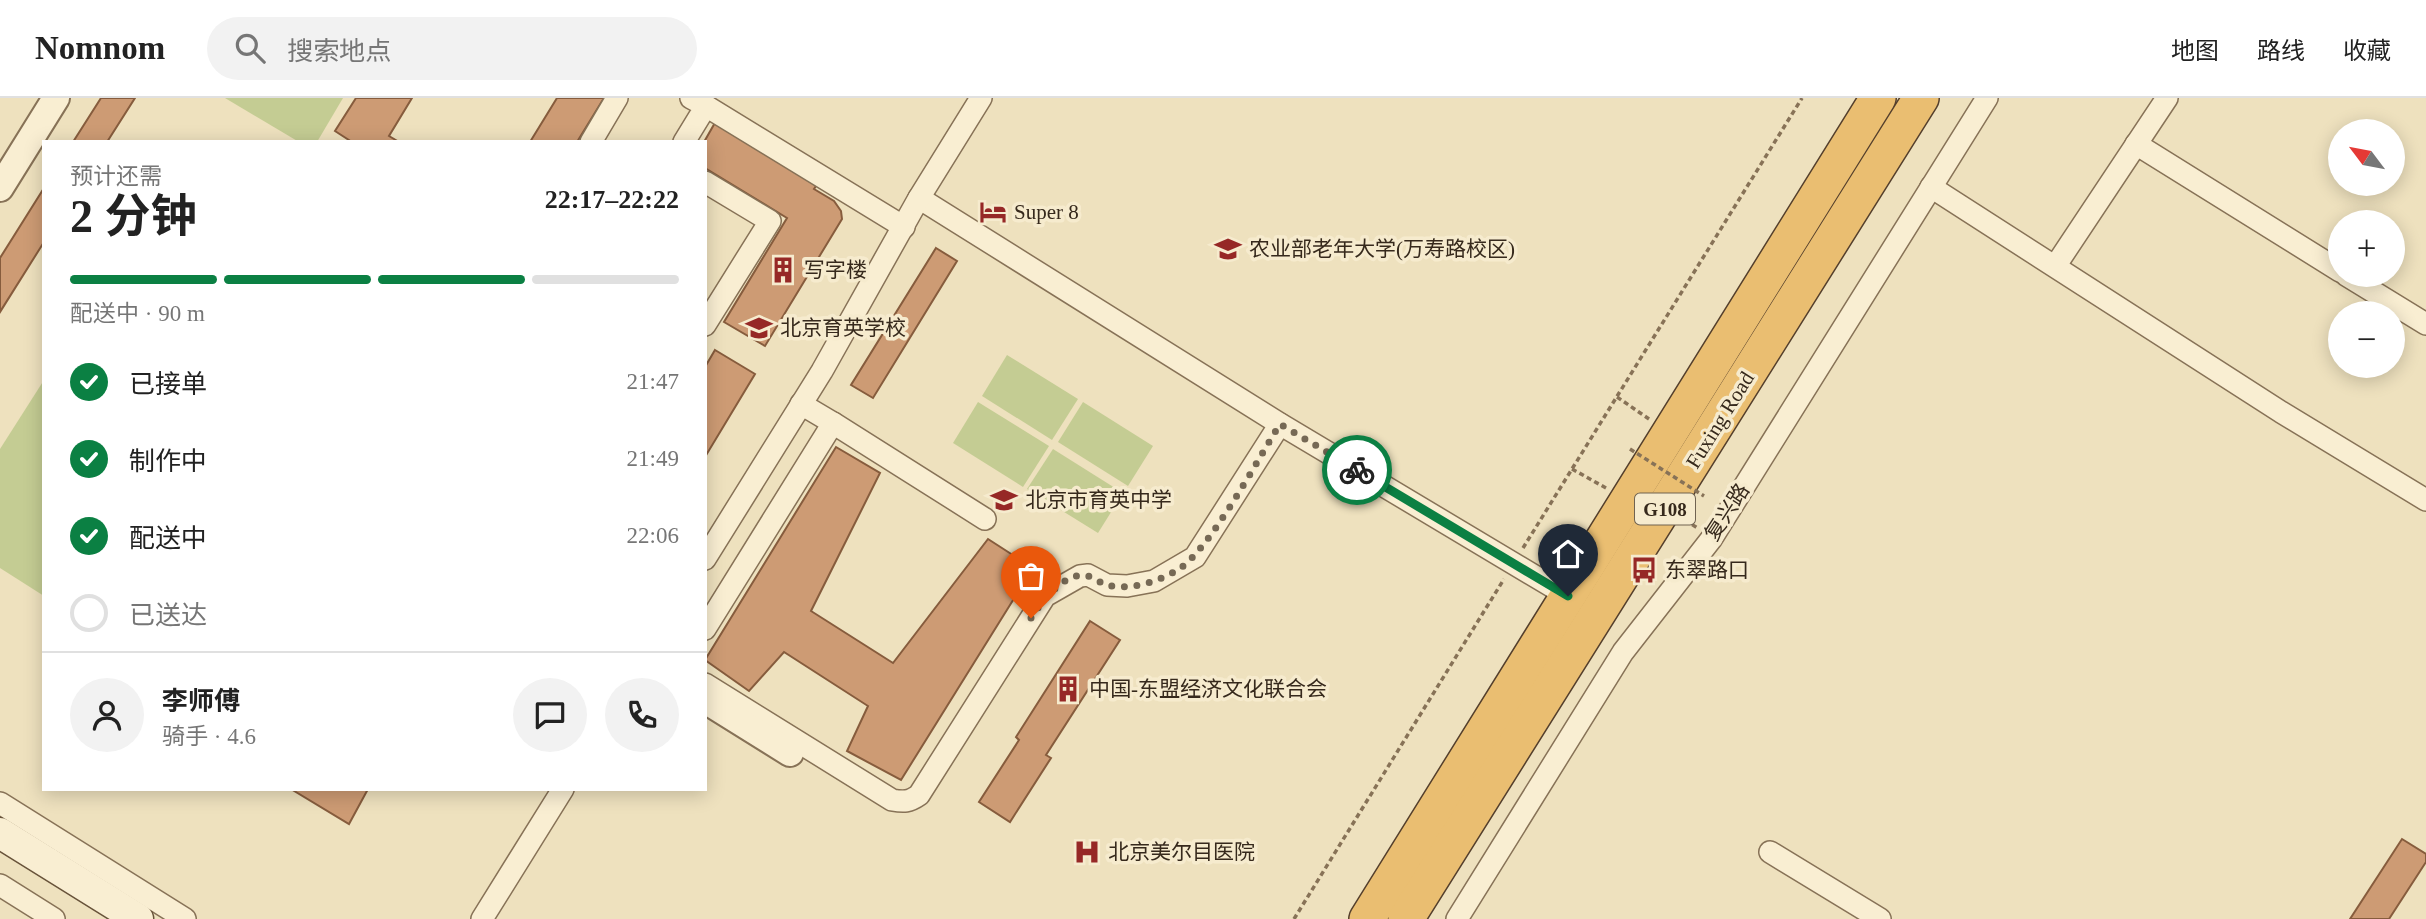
<!DOCTYPE html>
<html lang="zh">
<meta charset="utf-8">
<style>
:root{--surface:#fff;--page:#f2f2f2;--text:#222;--muted:#767676;--line:#e0e0e0;--accent:#0b8043}
body{margin:0;font-family:"Times New Roman","Noto Sans SC",serif;background:var(--page);color:var(--text);height:100vh;display:flex;flex-direction:column;font-size:26px;white-space:nowrap}
*{box-sizing:border-box;margin:0}
p{font-size:23px;color:var(--muted)}
.icon{flex:none;width:38px;height:38px;fill:none;stroke:currentColor;stroke-width:2;stroke-linecap:round;stroke-linejoin:round}
.map{position:relative;flex:1;overflow:hidden}
.sheet{position:absolute;left:42px;top:42px;width:665px;height:651px;display:flex;flex-direction:column;background:var(--surface);border-radius:0px;box-shadow:0 4px 18px #0003}
.sheet>*{flex:none}
.needle{width:46px;rotate:302deg}
.tools{position:absolute;left:2328px;top:21px;display:grid;gap:14px}
.tools a{display:grid;place-items:center;width:77px;height:77px;border-radius:50%;background:var(--surface);box-shadow:0 4px 18px #0003;font-size:35px}
.pin{position:absolute;display:grid;place-items:center;width:60px;height:60px;color:#fff;margin:-72px -30px;border-radius:50% 50% 50% 0;rotate:-45deg;box-shadow:0 0 7px #0007}
.pin .icon{rotate:45deg}
.courier{position:absolute;display:grid;place-items:center;width:70px;height:70px;margin:-35px;border:5px solid #0b8043;border-radius:50%;background:#fff;color:#222;box-shadow:0 2px 9px #0007}
.head em{font-style:normal;font-weight:700}
.head div{display:flex;flex-direction:column-reverse}
.head{display:flex;align-items:center;justify-content:space-between;height:119px;padding:0 28px}
h1{font-size:46px;font-weight:700;line-height:52px}
.bar{display:grid;grid-template-columns:repeat(4,1fr);gap:10px 7px;align-content:center;height:84px;padding:0 28px}
.bar i{height:9px;border-radius:5px;background:var(--line)}
.bar .selected{background:var(--accent)}
.bar p{grid-column:span 4}
.line{display:flex;align-items:center;gap:18px;padding:0 28px;border-top:2px solid var(--line)}
.line div{flex:1}
.round{display:grid;place-items:center;flex:none;width:74px;height:74px;border-radius:37px;background:var(--page)}
ol{padding:0 28px;list-style:none}
li{display:flex;align-items:center;gap:21px;height:77px}
li p{margin-inline-start:auto}
li .icon{padding:7px;border-radius:50%;background:var(--accent);color:#fff;stroke-width:4}
li:last-child{color:var(--muted)}
li i{width:38px;height:38px;border:4px solid var(--line);border-radius:50%}
header{display:flex;align-items:center;gap:42px;box-sizing:border-box;height:98px;padding:0 35px;background:var(--surface);border-bottom:2px solid var(--line)}
header strong{font-size:33px}
nav{display:flex;gap:38px;margin-inline-start:auto;font-size:24px}
.search{width:490px;height:63px;background:var(--page);display:flex;align-items:center;gap:18px;box-sizing:border-box;padding:0 24px;border-radius:38px;color:var(--muted);font-size:26px}
.map>svg:first-child{display:block}
.green{fill:#c4cc93}
.building{fill:#cd9b74;stroke:#865c3d;stroke-width:2}
.lines{fill:none;stroke-linecap:round;stroke-linejoin:round}
.minor-casing{stroke:#877257;stroke-width:24}
.tertiary-casing{stroke:#877257;stroke-width:30}
.secondary-casing{stroke:#68533a;stroke-width:33}
.trunk-casing{stroke:#543f2c;stroke-width:38}
.path{stroke:#877257;stroke-width:3.5;stroke-dasharray:5 3.5;stroke-linecap:butt}
.minor{stroke:#f9eed2;stroke-width:21}
.tertiary{stroke:#f9eed2;stroke-width:26}
.secondary{stroke:#f9eed2;stroke-width:30}
.trunk{stroke:#eabe71;stroke-width:35}
.path-bridge{stroke:#877257;stroke-width:3.5;stroke-dasharray:5 3.5;stroke-linecap:butt}
.done{stroke:#766955;stroke-width:7;stroke-dasharray:0 12.6}
.route{stroke:#0b8043;stroke-width:9}
.labels{text-anchor:middle;dominant-baseline:central;stroke-width:7;stroke-linejoin:round;paint-order:stroke}
.shield{fill:#f6ebce;stroke:#706351;stroke-width:2}
.shield-label{font-size:19px;font-weight:bold;fill:#36291c}
.poi-label{font-size:21px;fill:#36291c;stroke:#f6ebce;text-anchor:start}
.street-label{font-size:21px;fill:#36291c;stroke:#f6ebce}
</style>
<header>
<strong>Nomnom</strong>
<div class="search"><svg class="icon" aria-label="search" viewBox="0 0 24 24"><circle cx="10" cy="10" r="6"/><path d="M15 15l6 6"/></svg>搜索地点</div>
<nav><a>地图</a><a>路线</a><a>收藏</a></nav>
</header>
<div class="map">
<svg width="2426" height="821" viewBox="0 0 2426 821">
<rect width="100%" height="100%" fill="#eee1be"/>
<g class="green">
<polygon points="225,0 343,0 317,44 299,44"/>
<polygon points="1007,257 1078,301 1052,342 982,298"/>
<polygon points="44,282 44,498 0,470 0,351"/>
<polygon points="978,304 1049,348 1023,389 953,345"/>
<polygon points="1083,304 1153,348 1128,388 1058,344"/>
<polygon points="1053,351 1123,395 1098,435 1027,391"/>
</g>
<g class="building">
<polygon points="101,0 135,0 107,44 73,44"/>
<polygon points="356,0 412,0 389,38 399,44 352,44 335,33"/>
<polygon points="557,0 604,0 577,44 530,44"/>
<polygon points="716,23 818,85 814,91 834,103 841,113 842,121 765,248 724,224 787,120 705,70 704,44"/>
<polygon points="44,90 44,144 0,214 0,160"/>
<polygon points="936,150 957,163 873,300 851,287"/>
<polygon points="715,252 755,276 705,359 705,269"/>
<polygon points="836,349 880,375 811,513 893,565 988,441 1033,470 901,682 847,653 868,608 784,554 749,593 705,562"/>
<polygon points="1090,523 1120,542 1046,657 1051,660 1010,724 979,704 1019,642 1016,639"/>
<polygon points="291,691 368,691 349,726"/>
<polygon points="2402,741 2426,756 2426,764 2389,821 2350,821"/>
</g>
<g class="lines">
<g class="minor-casing">
<g id="minor">
<polyline points="706,8 904,129"/>
<polyline points="591,44 617,0"/>
<polyline points="684,44 706,8 691,0"/>
<polyline points="2136,46 2340,173"/>
<polyline points="705,84 770,123 705,227"/>
<polyline points="1931,89 2281,314 2426,402"/>
<polyline points="919,100 1280,326 1568,498"/>
<polyline points="2056,167 2167,0"/>
<polyline points="2346,177 2426,226"/>
<polyline points="833,325 985,421"/>
<polyline points="705,461 822,273 919,100 981,0"/>
<polyline points="705,531 833,325 801,306"/>
<path d="M705 586 892 702C904 704 909 704 919 697L1045 498 1080 478 1088 477 1107 487 1127 488 1154 483 1195 459 1280 326"/>
<polyline points="0,705 185,821"/>
<polyline points="1770,754 1880,821"/>
<polyline points="0,787 54,821"/>
<polyline points="482,821 563,691"/>
<polyline points="1457,821 1623,554 1712,440 1987,0"/>
</g>
</g>
<g class="tertiary-casing">
<g id="tertiary">
<polyline points="0,90 56,0"/>
<polyline points="705,602 790,655"/>
</g>
</g>
<g class="secondary-casing">
<polyline id="secondary" points="0,735 138,821"/>
</g>
<g class="trunk-casing">
<g id="trunk">
<polyline points="1367,821 1878,0"/>
<polyline points="1406,821 1921,0"/>
</g>
</g>
<g class="path">
<polyline points="1617,299 1649,321"/>
<polyline points="1572,371 1606,390"/>
<polyline points="1690,421 1688,424 1699,431"/>
<polyline points="1523,450 1802,0"/>
<polyline points="1294,821 1504,481"/>
</g>
<use href="#minor" class="minor"/>
<use href="#tertiary" class="tertiary"/>
<use href="#secondary" class="secondary"/>
<use href="#trunk" class="trunk"/>
<polyline class="path-bridge" points="1630,351 1704,398"/>
</g>
<g class="lines">
<path class="done" d="M1031 520C1041 504 1066 472 1088 478 1095 479 1101 486 1107 487 1130 493 1160 483 1179 471 1210 451 1258 361 1280 326L1357 372"/>
<polyline class="route" points="1357,372 1568,498"/>
</g>
<defs>
<g id="hotel-bare" transform="scale(2.1)"><path d="M-6-4.5h1.5V1H6V5H4.5V3h-9V5H-6ZM-4 0a1.8 1.8 0 1 1 3.6 0ZM.5 0V-2.5h3Q6-2.5 6 0Z" fill="#962826" stroke="#f6ebce" stroke-width="2.5" paint-order="stroke"/></g>
<g id="university-bare" transform="scale(2.1)"><path d="M0-5L7-2L0 1L-7-2ZM-4 1L0 2.5L4 1V4Q0 6-4 4Z" fill="#962826" stroke="#f6ebce" stroke-width="2.5" paint-order="stroke"/></g>
<g id="building-bare" transform="scale(2.1)"><path d="M-4-6H4V6H1V3H-1V6H-4ZM-2.5-4.3h1.7v1.8h-1.7ZM.8-4.3h1.7v1.8H.8ZM-2.5-1h1.7V.8h-1.7ZM.8-1h1.7V.8H.8Z" fill="#962826" stroke="#f6ebce" stroke-width="2.5" paint-order="stroke"/></g>
<g id="school-bare" transform="scale(2.1)"><path d="M0-5L7-2L0 1L-7-2ZM-4 1L0 2.5L4 1V4Q0 6-4 4Z" fill="#962826" stroke="#f6ebce" stroke-width="2.5" paint-order="stroke"/></g>
<g id="bus-bare" transform="scale(2.1)"><path d="M-5-6H5V4H4V6H2V4H-2V6H-4V4H-5ZM-3.5-4V0h7V-4ZM-3.5 1.2v1.5H-2V1.2ZM2 1.2v1.5H3.5V1.2Z" fill="#962826" stroke="#f6ebce" stroke-width="2.5" paint-order="stroke"/></g>
<g id="hospital-bare" transform="scale(2.1)"><path d="M-5-5h3v3.5h4V-5h3V5h-3V1.5h-4V5h-3Z" fill="#962826" stroke="#f6ebce" stroke-width="2.5" paint-order="stroke"/></g>
</defs>
<g fill-rule="evenodd">
<use href="#hotel-bare" x="993" y="114"/>
<use href="#university-bare" x="1228" y="151"/>
<use href="#building-bare" x="783" y="172"/>
<use href="#school-bare" x="759" y="230"/>
<use href="#school-bare" x="1004" y="402"/>
<use href="#bus-bare" x="1644" y="472"/>
<use href="#building-bare" x="1068" y="591"/>
<use href="#hospital-bare" x="1087" y="754"/>
</g>
<g class="labels">
<rect class="shield" x="1635" y="395.5" width="60" height="31" rx="5"/>
<g class="shield-label">
<text x="1665" y="411">G108</text>
</g>
<g class="poi-label">
<text x="1014" y="114">Super 8</text>
<text x="1249" y="151">农业部老年大学(万寿路校区)</text>
<text x="804" y="172">写字楼</text>
<text x="780" y="230">北京育英学校</text>
<text x="1025" y="402">北京市育英中学</text>
<text x="1665" y="472">东翠路口</text>
<text x="1089" y="591">中国-东盟经济文化联合会</text>
<text x="1108" y="754">北京美尔目医院</text>
</g>
<g class="street-label">
<text transform="translate(1720 322) rotate(-58)">Fuxing Road</text>
<text transform="translate(1727 414) rotate(-57)">复兴路</text>
</g>
</g>
</svg>
<div class="tools">
<a><svg class="needle" viewBox="-14 -14 28 28"><path d="M0-13l5 13h-10z" fill="#e53935"/><path d="M0 13l5-13h-10z" fill="#767676"/></svg></a>
<a>+</a>
<a>−</a>
</div>
<div class="pin" style="left:1031px;top:520px;background:#ea580c"><svg class="icon" aria-label="bag" viewBox="0 0 24 24"><path d="M5 8h14l-1 12H6zM9 8a3 3 0 0 1 6 0"/></svg></div>
<div class="pin" style="left:1568px;top:498px;background:#1f2937"><svg class="icon" aria-label="home" viewBox="0 0 24 24"><path d="M3 11l9-7 9 7M6 9v11h12V9"/></svg></div>
<div class="courier" style="left:1357px;top:372px"><svg class="icon" aria-label="bike" viewBox="0 0 24 24"><circle cx="6" cy="16" r="4"/><circle cx="18" cy="16" r="4"/><path d="M6 16l4-8h5l3 8M10 8l3 8H6M13 5h3"/></svg></div>
<section class="sheet">
<div class="head"><div><h1>2 分钟</h1><p>预计还需</p></div><em>22:17–22:22</em></div>
<div class="bar"><i class="selected"></i><i class="selected"></i><i class="selected"></i><i></i><p>配送中 · 90 m</p></div>
<ol>
<li><svg class="icon" aria-label="check" viewBox="0 0 24 24"><path d="M5 12l5 5 9-10"/></svg>已接单<p>21:47</p></li>
<li><svg class="icon" aria-label="check" viewBox="0 0 24 24"><path d="M5 12l5 5 9-10"/></svg>制作中<p>21:49</p></li>
<li><svg class="icon" aria-label="check" viewBox="0 0 24 24"><path d="M5 12l5 5 9-10"/></svg>配送中<p>22:06</p></li>
<li><i></i>已送达</li>
</ol>
<div class="line" style="height:126px"><a class="round"><svg class="icon" aria-label="person" viewBox="0 0 24 24"><circle cx="12" cy="8" r="4"/><path d="M4 21q1-7 8-7t8 7"/></svg></a><div><b>李师傅</b><p>骑手 · 4.6</p></div><a class="round"><svg class="icon" aria-label="chat" viewBox="0 0 24 24"><path d="M4 5h16v11H9l-5 4z"/></svg></a><a class="round"><svg class="icon" aria-label="phone" viewBox="0 0 24 24"><path d="M5 4h4l2 5-3 2q2 4 5 5l2-3 5 2v4C11 20 4 13 5 4z"/></svg></a></div>
</section>
</div>
